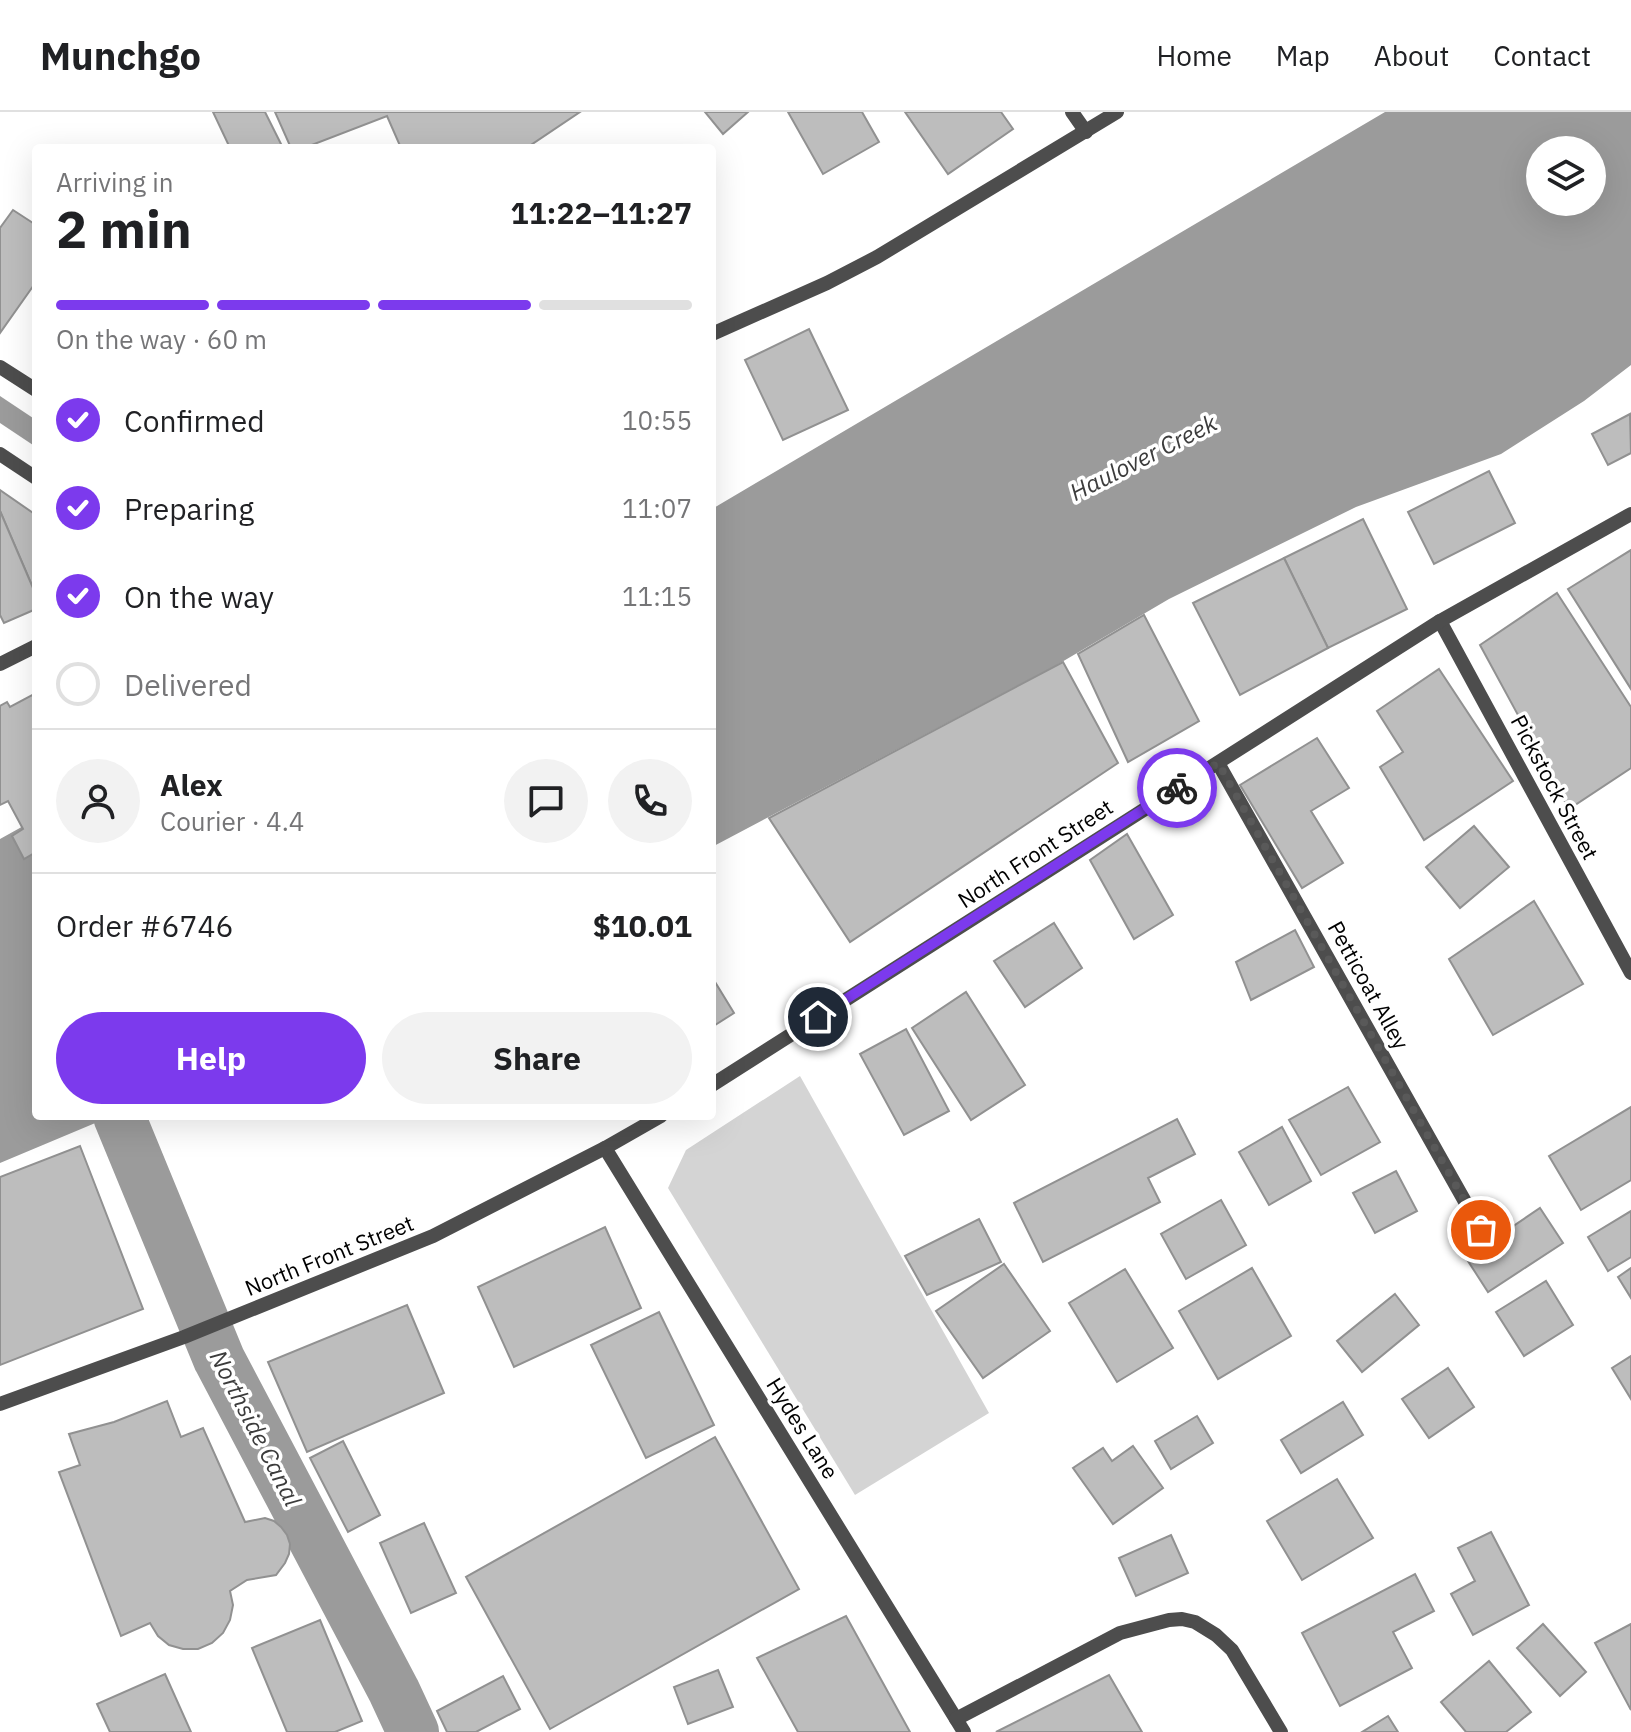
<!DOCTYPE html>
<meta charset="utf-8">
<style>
:root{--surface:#fff;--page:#f2f2f2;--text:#202124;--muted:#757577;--line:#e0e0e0;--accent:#7c3aed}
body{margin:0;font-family:"IBM Plex Sans",sans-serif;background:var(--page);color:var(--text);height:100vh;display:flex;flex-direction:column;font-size:30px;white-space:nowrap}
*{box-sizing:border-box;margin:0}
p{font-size:26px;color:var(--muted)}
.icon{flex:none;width:44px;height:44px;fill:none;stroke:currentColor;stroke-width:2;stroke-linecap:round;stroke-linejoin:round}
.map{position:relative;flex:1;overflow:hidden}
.details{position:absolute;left:32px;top:32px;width:684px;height:976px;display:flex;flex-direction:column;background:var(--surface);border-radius:8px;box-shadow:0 8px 32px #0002}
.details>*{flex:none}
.fabs{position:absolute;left:1526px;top:24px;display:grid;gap:16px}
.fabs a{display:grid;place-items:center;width:80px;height:80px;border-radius:50%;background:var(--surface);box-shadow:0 8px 32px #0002;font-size:40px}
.pin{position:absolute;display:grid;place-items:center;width:68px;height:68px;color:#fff;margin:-34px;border:4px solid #fff;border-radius:50%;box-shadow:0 2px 8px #0007}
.courier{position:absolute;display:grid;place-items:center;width:80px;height:80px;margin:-40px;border:6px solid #7c3aed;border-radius:50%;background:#fff;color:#222;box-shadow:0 2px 10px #0007}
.head em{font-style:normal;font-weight:800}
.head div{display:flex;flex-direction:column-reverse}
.head{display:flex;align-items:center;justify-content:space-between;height:136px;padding:0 24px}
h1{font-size:52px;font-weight:800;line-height:60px}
.bar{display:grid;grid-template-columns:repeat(4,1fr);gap:12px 8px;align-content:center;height:96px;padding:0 24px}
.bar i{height:10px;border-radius:6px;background:var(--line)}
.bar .active{background:var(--accent)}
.bar p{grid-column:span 4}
.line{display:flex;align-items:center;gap:20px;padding:0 24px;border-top:2px solid var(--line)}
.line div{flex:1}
.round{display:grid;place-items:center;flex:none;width:84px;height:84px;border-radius:42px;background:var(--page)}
ol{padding:0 24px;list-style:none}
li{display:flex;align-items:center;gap:24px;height:88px}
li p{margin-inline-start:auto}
li .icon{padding:8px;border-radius:50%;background:var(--accent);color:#fff;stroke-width:4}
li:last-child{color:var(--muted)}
li i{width:44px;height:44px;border:4px solid var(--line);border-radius:50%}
.primary-button{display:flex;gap:16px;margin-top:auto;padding:16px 24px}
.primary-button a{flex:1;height:92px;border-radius:48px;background:var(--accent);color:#fff;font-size:32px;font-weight:800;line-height:92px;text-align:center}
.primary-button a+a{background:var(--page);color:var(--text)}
header{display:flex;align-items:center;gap:48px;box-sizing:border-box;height:112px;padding:0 40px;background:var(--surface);border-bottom:2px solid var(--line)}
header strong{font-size:38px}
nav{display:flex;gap:44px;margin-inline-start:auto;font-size:28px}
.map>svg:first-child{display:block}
.green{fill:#d4d4d4}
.water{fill:#9b9b9b;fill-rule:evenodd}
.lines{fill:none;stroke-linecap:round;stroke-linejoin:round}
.canal{stroke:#9b9b9b;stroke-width:52}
.building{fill:#bdbdbd;stroke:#919191;stroke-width:2}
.minor{stroke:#4d4d4d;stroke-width:14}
.done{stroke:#595959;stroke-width:8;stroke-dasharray:0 14.4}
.route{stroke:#7c3aed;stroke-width:10}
.labels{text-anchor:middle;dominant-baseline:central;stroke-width:7;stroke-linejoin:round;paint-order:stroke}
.street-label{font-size:22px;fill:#000;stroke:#fff}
.water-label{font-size:24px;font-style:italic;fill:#3c3c3c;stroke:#fff}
</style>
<header>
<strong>Munchgo</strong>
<nav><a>Home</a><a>Map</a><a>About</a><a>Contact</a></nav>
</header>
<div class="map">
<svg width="1631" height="1620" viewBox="0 0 1631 1620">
<rect width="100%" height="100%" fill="#fff"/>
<polygon class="green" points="800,964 989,1301 855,1383 668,1076 686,1038"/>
<g class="water">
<path d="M1385 0H1631V253L1584 289 1501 342 1356 395 1169 487 1055 554 712 735V397ZM1540 38H1592V90H1540Z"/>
<polygon points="0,284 36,308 36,335 0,311"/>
<polygon points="36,707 36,1004 112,1004 0,1051 0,727"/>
</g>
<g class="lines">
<polyline class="canal" points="119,1004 219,1247 394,1579 413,1620"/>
</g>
<g class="building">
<polygon points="213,0 265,0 283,36 230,36"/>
<polygon points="275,0 580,0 531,33 532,36 401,36 387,4 304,36 291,36"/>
<polygon points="705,0 748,0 723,22"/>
<polygon points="788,0 862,0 879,30 823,62"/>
<polygon points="905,0 1001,0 1013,17 948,62"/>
<polygon points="13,98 36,113 36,170 0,221 0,116"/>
<polygon points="809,217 848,298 783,328 745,248"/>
<polygon points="1630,302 1631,341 1608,353 1592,322"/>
<polygon points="1489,359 1515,411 1434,452 1408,400"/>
<polygon points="0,378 36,403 36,483 0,399"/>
<polygon points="0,399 36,483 36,497 4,511 0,503"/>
<polygon points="1363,407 1407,497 1328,536 1284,446"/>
<polygon points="1631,438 1631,577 1568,477"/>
<polygon points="1284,446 1328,536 1240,583 1193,491"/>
<polygon points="1557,481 1631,595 1631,656 1569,697 1480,533"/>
<polygon points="1144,503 1199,609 1128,650 1078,542"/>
<polygon points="1063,550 1118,651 850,830 769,706"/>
<polygon points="1439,557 1513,669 1424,728 1380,655 1403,640 1377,599"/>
<polygon points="34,582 36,586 36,740 24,747 12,724 23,717 8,689 0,693 0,594 7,590 10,595"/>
<polygon points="1317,626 1349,676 1311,699 1343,751 1302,776 1240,673"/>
<polygon points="1474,714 1509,755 1460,796 1426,755"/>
<polygon points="1127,722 1173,803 1134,827 1090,748"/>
<polygon points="1534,789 1583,872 1493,923 1449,847"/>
<polygon points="1054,811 1082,856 1025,895 994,849"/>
<polygon points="1295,818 1314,855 1251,888 1236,850"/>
<polygon points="712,865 734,901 712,915"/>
<polygon points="966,880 1025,973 971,1008 912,916"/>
<polygon points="906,917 949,999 904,1023 860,942"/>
<polygon points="1348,975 1380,1030 1321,1063 1289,1008"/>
<polygon points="1631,995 1631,1068 1581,1098 1549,1044"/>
<polygon points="1177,1007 1195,1042 1148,1066 1160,1090 1043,1150 1014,1091"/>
<polygon points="1282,1015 1311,1069 1269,1093 1239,1040"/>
<polygon points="80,1034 143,1197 0,1253 0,1065"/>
<polygon points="1396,1059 1417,1099 1375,1121 1353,1081"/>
<polygon points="1221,1088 1246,1133 1186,1167 1161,1122"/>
<polygon points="1540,1096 1563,1131 1488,1180 1466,1146"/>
<polygon points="1631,1099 1631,1145 1608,1159 1588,1125"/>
<polygon points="979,1107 1001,1150 927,1183 905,1144"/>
<polygon points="605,1115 641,1196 514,1255 478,1175"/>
<polygon points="1004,1152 1050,1219 983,1266 936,1199"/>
<polygon points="1252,1156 1291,1224 1218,1267 1179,1199"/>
<polygon points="1631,1156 1631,1186 1618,1165"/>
<polygon points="1125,1157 1173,1236 1117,1270 1069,1191"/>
<polygon points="1546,1169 1573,1213 1524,1244 1496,1200"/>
<polygon points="1395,1182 1419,1213 1362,1260 1337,1229"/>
<polygon points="407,1193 444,1281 307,1340 268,1250"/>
<polygon points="659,1200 714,1313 646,1346 591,1233"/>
<polygon points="1631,1244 1631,1287 1612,1256"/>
<polygon points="1448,1256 1474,1295 1429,1326 1402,1287"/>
<polygon points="167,1289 181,1325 203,1316 245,1410 265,1406 274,1409 281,1415 287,1423 290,1432 289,1442 285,1451 276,1463 247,1468 230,1479 233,1493 230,1508 223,1521 212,1531 198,1537 183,1537 169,1533 158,1524 150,1511 121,1524 59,1360 80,1353 69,1322 114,1310"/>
<polygon points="1343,1290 1363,1323 1301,1361 1281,1328"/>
<polygon points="1197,1304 1213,1331 1171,1357 1155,1329"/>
<polygon points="715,1325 799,1477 550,1617 466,1465"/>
<polygon points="343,1329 380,1403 348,1420 310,1346"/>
<polygon points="1133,1334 1163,1376 1113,1412 1073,1356 1103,1336 1112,1349"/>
<polygon points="1337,1367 1373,1426 1302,1468 1267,1409"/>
<polygon points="424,1411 456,1481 411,1501 380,1431"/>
<polygon points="1491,1420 1529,1493 1473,1523 1451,1482 1475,1469 1458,1436"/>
<polygon points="1171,1423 1188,1461 1136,1484 1119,1446"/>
<polygon points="1415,1462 1434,1499 1393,1520 1412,1556 1340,1594 1302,1521"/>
<polygon points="846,1504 910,1620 798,1620 757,1546"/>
<polygon points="320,1508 362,1609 335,1620 287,1620 252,1536"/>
<polygon points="1543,1512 1586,1560 1560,1584 1517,1536"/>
<polygon points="1631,1512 1631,1598 1595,1531"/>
<polygon points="1489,1549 1531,1600 1506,1620 1466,1620 1441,1590"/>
<polygon points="718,1558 733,1595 688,1612 674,1575"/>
<polygon points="165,1562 191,1620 110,1620 97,1592"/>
<polygon points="1109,1563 1142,1620 996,1620"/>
<polygon points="503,1564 520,1597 476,1620 447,1620 437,1599"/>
<polygon points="1388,1604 1398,1620 1362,1620"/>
</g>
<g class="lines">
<g class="minor">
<polyline points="1072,0 1086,20"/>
<polyline points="712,222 827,171 877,145 1117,0"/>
<polyline points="0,255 36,278"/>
<polyline points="0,342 36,366"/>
<polyline points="1440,509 1631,861"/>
<polyline points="0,552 36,534"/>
<polyline points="1218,651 1481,1118"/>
<polyline points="712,973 1440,509 1631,402"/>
<polyline points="605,1036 964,1620"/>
<polyline points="0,1292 184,1225 433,1124 605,1036 661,1004"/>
<polyline points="956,1607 1120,1521 1169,1508 1182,1507 1195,1510 1216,1523 1232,1538 1281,1620"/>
</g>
</g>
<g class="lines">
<polyline class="done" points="1177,676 1218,651 1481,1118"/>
<polyline class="route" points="818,905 1177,676"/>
</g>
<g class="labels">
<g class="street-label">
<text transform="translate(1555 675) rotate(62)">Pickstock Street</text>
<text transform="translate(1035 741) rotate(-33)">North Front Street</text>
<text transform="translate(1369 873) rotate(61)">Petticoat Alley</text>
<text transform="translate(329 1143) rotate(-22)">North Front Street</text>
<text transform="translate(803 1316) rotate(58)">Hydes Lane</text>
</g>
<g class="water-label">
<text transform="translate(1143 345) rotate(-27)">Haulover Creek</text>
<text transform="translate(256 1316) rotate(63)">Northside Canal</text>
</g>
</g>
</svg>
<div class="fabs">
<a><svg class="icon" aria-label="layers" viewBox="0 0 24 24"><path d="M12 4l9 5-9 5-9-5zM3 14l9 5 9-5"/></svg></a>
</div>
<div class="pin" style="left:1481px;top:1118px;background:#ea580c"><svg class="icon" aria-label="bag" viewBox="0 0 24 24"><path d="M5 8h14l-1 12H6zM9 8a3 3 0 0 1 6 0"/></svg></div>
<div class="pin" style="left:818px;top:905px;background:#1f2937"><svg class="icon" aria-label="home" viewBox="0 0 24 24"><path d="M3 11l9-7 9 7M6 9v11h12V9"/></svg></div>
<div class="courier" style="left:1177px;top:676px"><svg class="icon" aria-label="bike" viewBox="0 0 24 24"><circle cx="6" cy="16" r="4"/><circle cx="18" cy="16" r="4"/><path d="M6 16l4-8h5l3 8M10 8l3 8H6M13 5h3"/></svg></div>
<section class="details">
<div class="head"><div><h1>2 min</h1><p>Arriving in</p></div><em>11:22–11:27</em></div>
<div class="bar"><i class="active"></i><i class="active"></i><i class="active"></i><i></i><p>On the way · 60 m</p></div>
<ol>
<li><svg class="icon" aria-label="check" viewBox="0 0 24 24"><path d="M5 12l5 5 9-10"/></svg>Confirmed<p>10:55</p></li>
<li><svg class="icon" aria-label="check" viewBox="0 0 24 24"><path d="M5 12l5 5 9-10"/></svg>Preparing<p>11:07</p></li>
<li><svg class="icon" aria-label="check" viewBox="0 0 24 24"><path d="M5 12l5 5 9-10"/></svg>On the way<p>11:15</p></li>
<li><i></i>Delivered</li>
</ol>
<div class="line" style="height:144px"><a class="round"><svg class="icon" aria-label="person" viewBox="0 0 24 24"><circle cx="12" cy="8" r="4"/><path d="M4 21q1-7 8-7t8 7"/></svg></a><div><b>Alex</b><p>Courier · 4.4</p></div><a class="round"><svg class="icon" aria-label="chat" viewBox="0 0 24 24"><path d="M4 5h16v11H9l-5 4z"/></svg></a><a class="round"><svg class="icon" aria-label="phone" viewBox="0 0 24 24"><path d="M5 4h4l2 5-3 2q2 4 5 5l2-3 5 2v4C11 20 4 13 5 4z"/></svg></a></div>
<div class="line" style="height:104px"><div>Order #6746</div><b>$10.01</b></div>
<div class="primary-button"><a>Help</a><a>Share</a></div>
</section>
</div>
